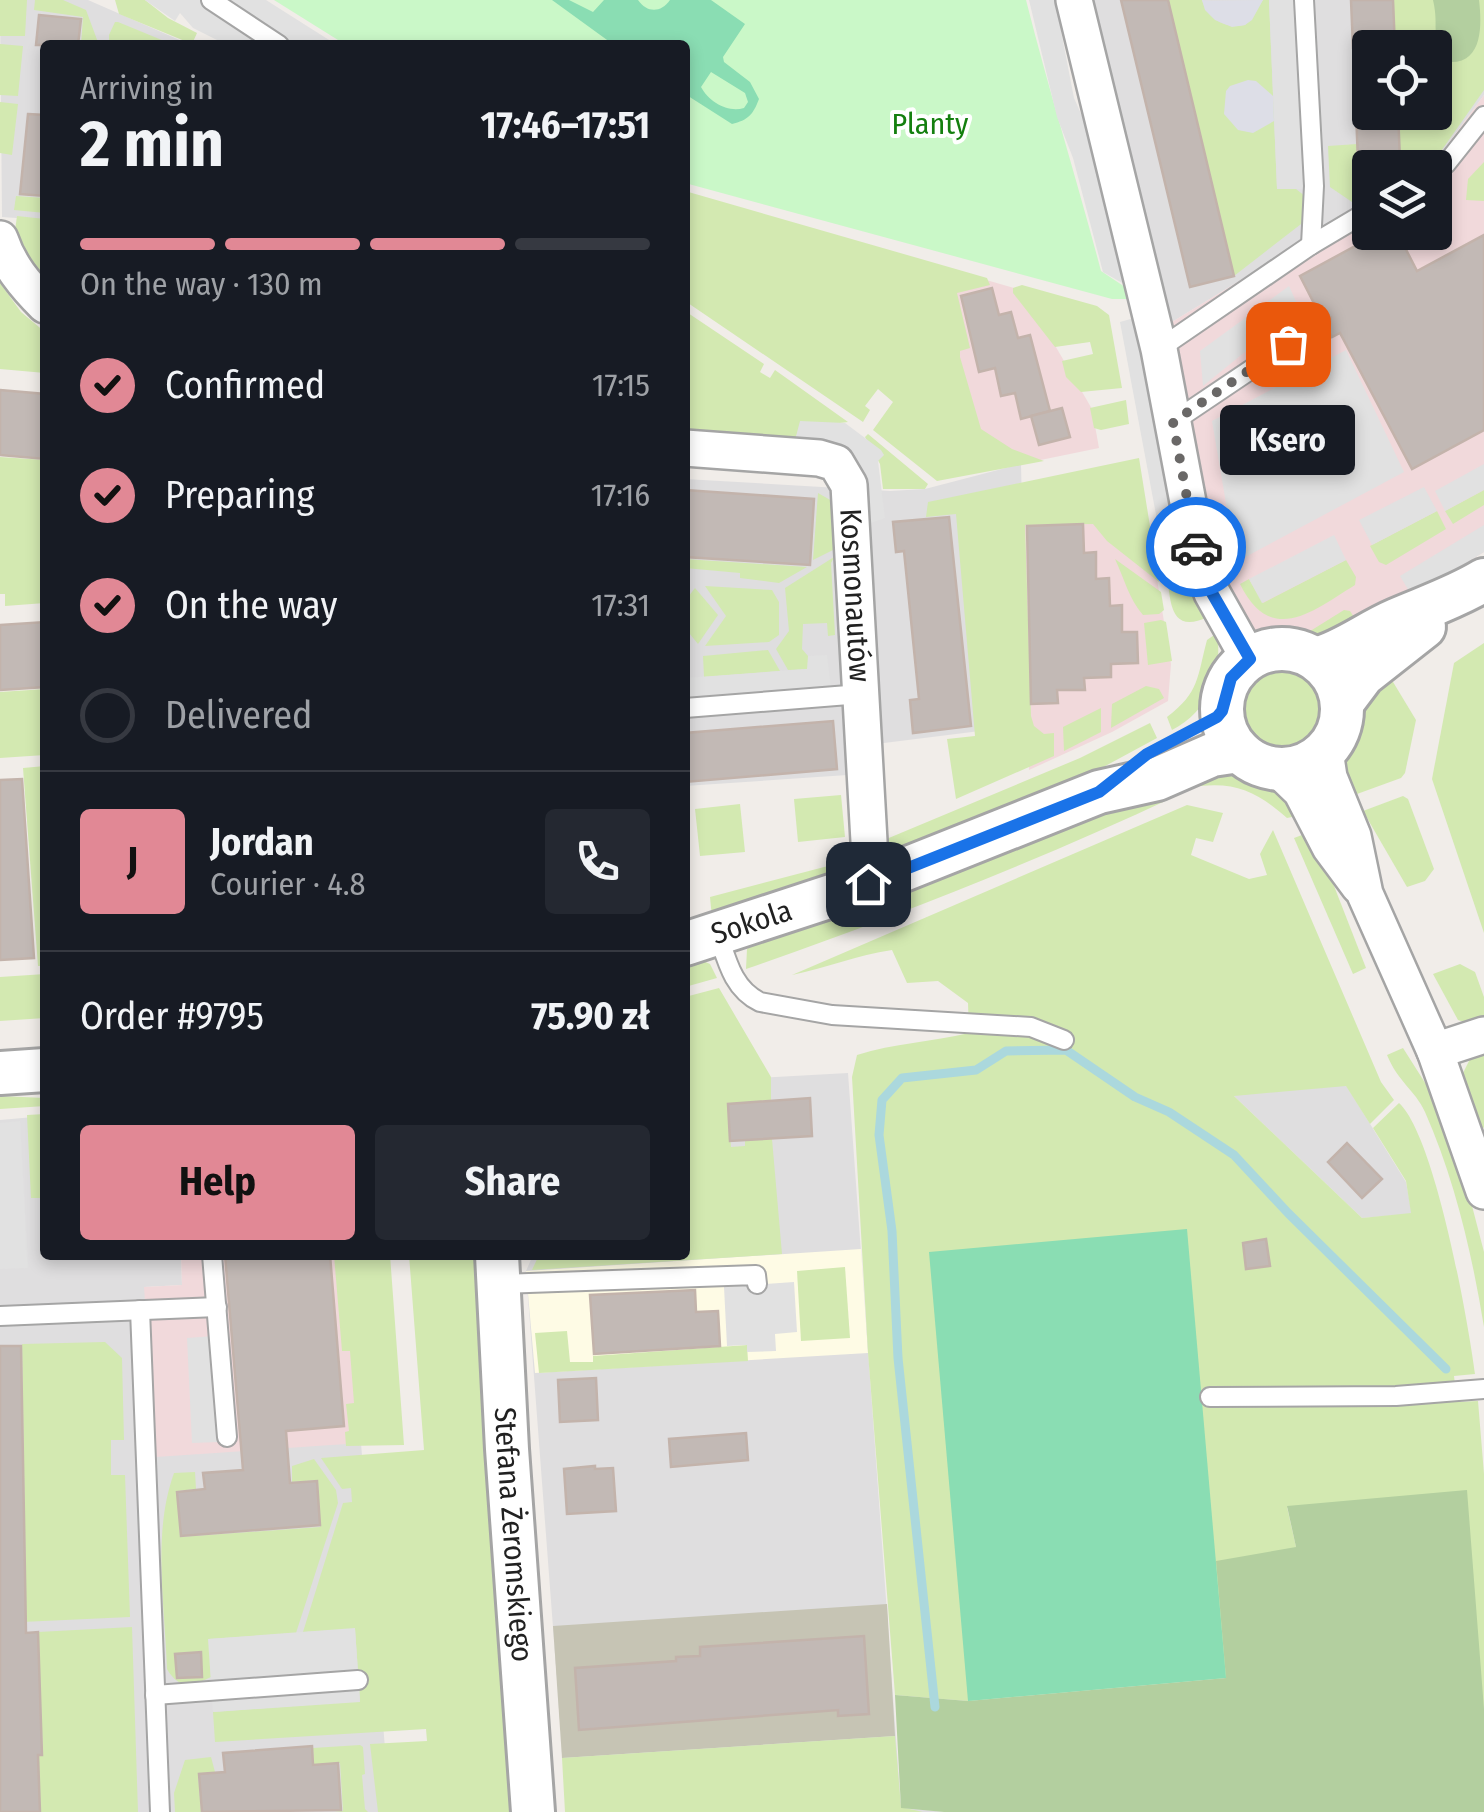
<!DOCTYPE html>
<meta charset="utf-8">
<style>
:root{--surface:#171b24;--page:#242831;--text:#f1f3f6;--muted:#9ea1a6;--line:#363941;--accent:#e18895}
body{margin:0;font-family:"Fira Sans Condensed",sans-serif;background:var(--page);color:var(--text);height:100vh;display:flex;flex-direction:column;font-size:38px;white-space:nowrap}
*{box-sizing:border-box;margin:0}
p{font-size:32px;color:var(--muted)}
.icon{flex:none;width:55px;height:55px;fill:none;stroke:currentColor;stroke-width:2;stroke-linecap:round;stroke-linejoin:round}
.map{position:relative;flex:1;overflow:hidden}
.drawer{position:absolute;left:40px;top:40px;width:650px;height:1220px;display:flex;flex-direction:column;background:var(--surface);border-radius:10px;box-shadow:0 5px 15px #0003}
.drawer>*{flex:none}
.controls{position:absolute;left:1352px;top:30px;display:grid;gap:20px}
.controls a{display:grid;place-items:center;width:100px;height:100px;border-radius:10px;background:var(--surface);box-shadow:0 5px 15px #0003;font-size:50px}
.pin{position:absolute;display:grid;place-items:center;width:85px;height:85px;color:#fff;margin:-42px;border-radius:20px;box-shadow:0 5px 15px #0006}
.courier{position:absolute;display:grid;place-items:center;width:100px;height:100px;margin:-50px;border:8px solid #1a73e8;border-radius:50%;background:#fff;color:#222;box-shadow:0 2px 12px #0007}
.bubble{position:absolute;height:70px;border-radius:10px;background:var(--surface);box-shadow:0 5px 15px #0003;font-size:32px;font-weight:700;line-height:70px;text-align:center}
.headline em{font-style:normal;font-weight:700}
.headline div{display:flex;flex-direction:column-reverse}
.headline{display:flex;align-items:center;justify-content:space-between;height:170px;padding:0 40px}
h1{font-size:65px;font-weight:700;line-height:75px}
.bar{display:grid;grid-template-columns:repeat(4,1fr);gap:15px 10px;align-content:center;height:120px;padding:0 40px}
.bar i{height:12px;border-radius:8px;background:var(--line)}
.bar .selected{background:var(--accent)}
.bar p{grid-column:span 4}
.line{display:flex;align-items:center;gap:25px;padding:0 40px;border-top:2px solid var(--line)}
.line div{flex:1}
.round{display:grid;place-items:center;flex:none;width:105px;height:105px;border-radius:10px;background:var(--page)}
ol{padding:0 40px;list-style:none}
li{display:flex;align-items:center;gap:30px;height:110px}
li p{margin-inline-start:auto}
li .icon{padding:10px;border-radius:50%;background:var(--accent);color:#111;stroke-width:4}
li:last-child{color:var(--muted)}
li i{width:55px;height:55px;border:5px solid var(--line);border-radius:50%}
.cta{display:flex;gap:20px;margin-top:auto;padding:20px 40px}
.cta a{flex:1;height:115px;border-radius:10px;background:var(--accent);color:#111;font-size:40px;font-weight:700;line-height:115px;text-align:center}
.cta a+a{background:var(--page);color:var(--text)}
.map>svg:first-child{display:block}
.residential{fill:#dfdedf;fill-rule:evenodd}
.commercial{fill:#f1d9db}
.education{fill:#fefbe5}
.construction{fill:#c6c4b4}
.grass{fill:#d3e9b1}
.forest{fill:#b3cf9f}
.park{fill:#caf8c8}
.pitch{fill:#8addb3;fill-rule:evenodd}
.parking{fill:#e1e1e1}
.plaza{fill:#dddee7}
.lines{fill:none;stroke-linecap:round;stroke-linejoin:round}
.stream{stroke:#abd8dd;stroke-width:9}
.building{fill:#c2b9b5;stroke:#c3b3ab;stroke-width:2.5}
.service-casing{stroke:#a5a5a5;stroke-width:22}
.minor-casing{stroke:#a5a5a5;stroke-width:40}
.tertiary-casing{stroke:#a5a5a5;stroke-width:48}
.service{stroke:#fff;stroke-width:18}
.minor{stroke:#fff;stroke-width:35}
.tertiary{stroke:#fff;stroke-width:42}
.done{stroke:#6a6867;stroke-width:10;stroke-dasharray:0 18}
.route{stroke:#1a73e8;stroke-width:12}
.labels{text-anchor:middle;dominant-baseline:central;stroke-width:8;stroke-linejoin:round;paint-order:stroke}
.park-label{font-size:30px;fill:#147f0f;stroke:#fff}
.street-label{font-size:30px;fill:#212121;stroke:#fff}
</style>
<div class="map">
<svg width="1484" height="1812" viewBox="0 0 1484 1812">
<rect width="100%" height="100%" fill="#f1ede9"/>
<g class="residential">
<polygon points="0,0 88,0 191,45 45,45 45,220 2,217"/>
<path d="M1088 0H1484V95L1440 155 1422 167 1370 168V201L1172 322ZM1370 48H1435V112H1370Z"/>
<polygon points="1021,464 1027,725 860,746 862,774 685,786 685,479 890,491 925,489"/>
<polygon points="848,1073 901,1807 944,1812 567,1812 526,1271 533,1255 685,1255 685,1082"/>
<polygon points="1346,1085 1406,1182 1412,1214 1362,1218 1233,1095"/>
<polygon points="45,1116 45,1255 181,1255 182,1285 144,1287 361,1443 390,1812 0,1812 0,1120"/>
</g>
<g class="commercial">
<polygon points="1484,95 1484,552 1328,647 1311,637 1288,631 1259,632 1233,642 1222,621 1172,322 1370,201 1370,232 1435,232 1435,168 1422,167 1440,155"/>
<polygon points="948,269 1014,288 1046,330 1092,409 1099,448 1021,464 976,434 954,349"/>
<polygon points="1090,519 1157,579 1171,664 1168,701 1112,732 1029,770 1020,520"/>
<polygon points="181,1255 344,1255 361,1443 156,1457 144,1287 182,1285"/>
</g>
<polygon class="education" points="861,1249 868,1353 535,1373 526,1271"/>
<polygon class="construction" points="887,1604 895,1736 562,1758 553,1626"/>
<g class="grass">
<polygon points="0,0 27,0 25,36 0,36"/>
<polygon points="35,0 63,0 86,10 99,45 81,45 83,17 34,10"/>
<polygon points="115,0 145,0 168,18 197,33 192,44 119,14"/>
<path d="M1168 0H1202C1208 20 1226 29 1245 25L1263 0H1269L1277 188 1296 189 1306 197 1305 221 1234 276Z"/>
<polygon points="1393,0 1484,0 1484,90 1439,154 1430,153 1407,167 1370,168 1370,190 1352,202 1330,187 1328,146 1357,144 1358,161 1400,160 1398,113 1435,112 1435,48 1395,47"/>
<polygon points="115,22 118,22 174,45 109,45 109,35"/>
<polygon points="0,44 23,46 18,96 0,95"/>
<polygon points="0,102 18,104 12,155 0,153"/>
<polygon points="1484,162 1484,201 1466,200 1468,179"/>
<polygon points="685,191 987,278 990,285 957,293 970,348 960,351 960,357 981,429 1012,449 1044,461 937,481 873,430 893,402 878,389 865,406 870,410 863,422 685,301"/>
<polygon points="16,196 45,198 45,213 14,210"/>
<polygon points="17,216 45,219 45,290 13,245"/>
<polygon points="0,283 21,312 45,332 45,373 0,369"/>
<polygon points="1022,285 1097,306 1109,315 1122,388 1081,392 1066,377 1062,361 1093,354 1090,342 1055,347 1013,293 1013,288"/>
<polygon points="685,311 764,364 760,372 770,378 775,370 848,422 799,428 794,444 685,437"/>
<polygon points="1126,400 1129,424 1101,430 1094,428 1090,408"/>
<polygon points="868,434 928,484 925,489 883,489 880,464 865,437"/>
<polygon points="0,457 45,460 45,603 5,606 5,594 0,594"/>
<polygon points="1139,458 1159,582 1107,541 1093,524 1025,525 1031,716 1034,726 1044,734 1054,733 1054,756 956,799 947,739 975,736 956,514 926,517 928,502"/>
<polygon points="1484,490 1484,505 1453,524 1445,511"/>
<polygon points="818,493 832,501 833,550 813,560"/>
<polygon points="1437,511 1446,529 1386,565 1379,562 1370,546"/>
<polygon points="834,557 831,563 835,635 828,636 827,623 803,624 802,649 808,656 808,669 788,670 776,649 789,631 785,588"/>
<polygon points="685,559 807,567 779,583 740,578 740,573 685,568"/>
<path d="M1115 559 1161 592 1164 610 1159 614 1143 615C1129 599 1124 578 1115 559Z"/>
<path d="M1346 560 1356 577 1355 585C1313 611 1271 647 1240 584L1249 579 1263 603Z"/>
<path d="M1186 564 1208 617C1167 636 1171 597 1166 568Z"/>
<polygon points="705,586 772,590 779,602 779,635 769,642 705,646 726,616"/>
<polygon points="695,588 718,615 698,644 685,628 685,601"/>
<polygon points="1344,610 1350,611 1361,628 1308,640 1299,638"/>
<polygon points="1161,620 1166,622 1172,661 1148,665 1144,623"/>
<path d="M1217 633C1223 673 1209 711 1172 730L1167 717C1200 692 1197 677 1207 640Z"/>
<polygon points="1484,643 1484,933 1432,779 1454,663"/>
<polygon points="768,650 780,671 704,677 703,656"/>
<circle cx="1282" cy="709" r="38"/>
<path d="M1387 672 1416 720 1405 773 1401 778 1346 798C1334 746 1356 713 1387 672Z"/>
<polygon points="1146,686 1159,689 1164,698 1111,728 1112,704"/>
<polygon points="45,689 45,755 0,758 0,692"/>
<polygon points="1101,708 1101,732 1064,751 1063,727"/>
<polygon points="1150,723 1157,738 1072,784 899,852 892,849 884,840 1080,758"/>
<polygon points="45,766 45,966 38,966 23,768"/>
<path d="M1224 769 1272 785 1302 815 1287 818C1260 794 1238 782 1201 786L1196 782Z"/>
<path d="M1172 788 1176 796C1035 862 893 918 746 969L747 949 754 943 883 898Z"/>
<polygon points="841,795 845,837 798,842 794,799"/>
<polygon points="1403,796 1408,799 1434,869 1425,881 1407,887 1363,811"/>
<polygon points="740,804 745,852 700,856 695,809"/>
<path d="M1187 805 1223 813 1213 842 1196 838 1191 855 1249 879 1267 875 1260 854 1273 830 1381 1082 1394 1100 1370 1124 1346 1086 1234 1096 1362 1218 1411 1213 1406 1181 1373 1128 1399 1103C1435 1136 1468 1320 1475 1374L1454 1376 1457 1402 1478 1401 1484 1474V1812L1287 1507 1296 1547 1226 1678 968 1701 895 1695 868 1353 852 1077 857 1055C894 1043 932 1042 969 1033L968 1003 938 981 907 983 892 950C857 955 827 968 792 975Z"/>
<polygon points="1310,832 1327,868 1366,968 1353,974 1294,838"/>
<polygon points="828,866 830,881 712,918 710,897"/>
<polygon points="701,960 710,964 717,978 685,987 685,962"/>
<polygon points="1460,964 1475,972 1484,997 1484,1021 1470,1024 1458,1020 1433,974"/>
<polygon points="45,974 45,1018 0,1021 0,977"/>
<polygon points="719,988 771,1077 771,1100 728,1104 731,1147 745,1146 745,1140 772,1139 782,1254 532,1270 539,1255 685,1255 685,997"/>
<path d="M1403 1048 1441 1108 1471 1202 1484 1252V1327C1472 1254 1455 1180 1425 1112 1415 1090 1398 1082 1387 1055Z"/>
<polygon points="1484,1051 1484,1128 1479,1125 1463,1073 1471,1057"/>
<polygon points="0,1096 45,1098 45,1106 0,1109"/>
<polygon points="45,1114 45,1198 31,1198 27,1115"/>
<polygon points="334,1255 390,1255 404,1445 346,1446 345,1432 349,1431 346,1404 354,1403 350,1351 342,1351"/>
<polygon points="409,1255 475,1255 516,1812 378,1812 370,1744 427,1741 426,1729 215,1742 213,1712 360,1701 355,1629 303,1632 343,1503 352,1502 351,1488 342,1489 321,1458 424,1450"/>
<polygon points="845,1267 850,1338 801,1341 797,1271"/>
<polygon points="567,1331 570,1362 593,1362 593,1356 747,1345 748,1361 539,1373 535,1333"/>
<polygon points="105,1342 122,1358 124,1440 111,1440 111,1475 125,1475 130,1617 0,1623 0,1595 26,1592 22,1344"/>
<path d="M314 1459 336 1490 338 1503 296 1633 209 1639 211 1677C192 1686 179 1690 167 1669 165 1605 152 1534 174 1473L195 1472 196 1489 177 1491 180 1537 320 1527 318 1480 292 1482V1466Z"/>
<polygon points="132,1627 138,1812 40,1812 38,1755 43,1754 38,1632"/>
<polygon points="895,1736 901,1807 923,1812 565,1812 562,1758"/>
<polygon points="360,1745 363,1747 365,1774 362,1775 365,1809 368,1812 334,1812 343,1811 340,1763 314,1765 313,1748"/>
<polygon points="211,1757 215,1772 198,1774 201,1812 175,1812 174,1793 185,1760"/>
</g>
<g class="forest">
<path d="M1433 0H1479C1482 25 1483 64 1449 62 1428 32 1440 30 1433 0Z"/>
<polygon points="1467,1490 1484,1709 1484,1812 944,1812 901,1808 895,1695 968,1701 1226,1678 1216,1561 1296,1547 1287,1506"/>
</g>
<path class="park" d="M274 0H1026C1049 91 1077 180 1101 271L1131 291 1133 299H1112L685 183V45H346Z"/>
<g class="pitch">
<path d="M552 0H569L593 12 604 0H638C647 13 661 13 670 0H711L745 24 723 57 724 62 750 82 759 99C753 115 748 120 732 124L685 94V45H614ZM711 72 745 93 748 102 744 108C728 113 709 102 701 87Z"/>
<polygon points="1187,1229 1226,1678 968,1701 929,1252"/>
</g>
<g class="parking">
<polygon points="145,0 266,0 337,45 227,45 193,28 180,13 175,21"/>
<polygon points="1029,0 1055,0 1074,98 1100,157 1131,288 1103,272 1073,158 1057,117"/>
<polygon points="1269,0 1300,0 1308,189 1277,189"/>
<polygon points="1289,286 1299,308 1203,386 1200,351"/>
<polygon points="1141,316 1186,564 1166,568 1120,322"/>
<polygon points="1346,350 1404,472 1236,562 1212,421"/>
<polygon points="800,421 845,423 881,450 884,455 878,461 885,518 862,526 857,468 794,444"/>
<polygon points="1484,464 1484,490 1445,511 1435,491"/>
<polygon points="1424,487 1437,511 1372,545 1359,520"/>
<polygon points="1484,525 1484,552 1412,596 1400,576"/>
<polygon points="1334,535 1346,560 1262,603 1249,579"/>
<polygon points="827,655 831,688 685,703 685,678 807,669 808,656"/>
<polygon points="20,1121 28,1268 0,1269 0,1123"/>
<polygon points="794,1282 797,1332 775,1334 776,1351 747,1352 747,1345 727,1346 724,1287"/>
<polygon points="214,1336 219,1442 192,1443 187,1338"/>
<polygon points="355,1628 360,1702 213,1712 208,1639"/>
</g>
<g class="plaza">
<polygon points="1202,0 1210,1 1263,0 1252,20 1245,25 1232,27 1215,20 1205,10"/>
<polygon points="1248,80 1256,81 1273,96 1274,121 1253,133 1238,130 1224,114 1226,91 1230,86"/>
</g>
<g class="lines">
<polyline class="stream" points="935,1707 898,1358 892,1231 879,1135 882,1100 902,1078 976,1070 1006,1051 1066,1050 1135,1097 1169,1112 1234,1155 1288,1213 1446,1369"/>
</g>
<g class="building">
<polygon points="1121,0 1168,0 1234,276 1190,287"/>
<polygon points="1351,0 1393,0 1395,48 1353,48"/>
<polygon points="39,15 81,19 78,45 36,45"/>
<polygon points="1356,112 1398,112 1400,160 1358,161"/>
<polygon points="28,114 45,115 45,196 20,194"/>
<polygon points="1381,232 1397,232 1417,271 1484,235 1484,430 1412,469 1340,333 1332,337 1329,332 1331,317 1318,311 1300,276"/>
<polygon points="992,288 999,315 1011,312 1018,338 1030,335 1050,411 1021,419 1015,393 1001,396 995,368 979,372 961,296"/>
<polygon points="0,390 45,394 45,459 0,455"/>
<polygon points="1062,408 1070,437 1039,445 1031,416"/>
<polygon points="685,490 814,499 810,565 685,557"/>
<polygon points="949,517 971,726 913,733 910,700 919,699 904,551 896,552 893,522"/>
<polygon points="1083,524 1084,553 1096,552 1096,579 1109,578 1110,606 1122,605 1122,632 1137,632 1138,663 1111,664 1111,677 1084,678 1085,690 1057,690 1058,703 1031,704 1027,526"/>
<polygon points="45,622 45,687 0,690 0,625"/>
<polygon points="833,721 837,769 685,782 685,733"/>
<polygon points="22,779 34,958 0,960 0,780"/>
<polygon points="810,1098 812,1136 730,1141 728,1104"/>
<polygon points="1347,1143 1382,1179 1362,1198 1328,1162"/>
<polygon points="1266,1239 1270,1266 1246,1269 1243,1243"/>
<polygon points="225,1255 330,1255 344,1426 286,1431 290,1483 317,1481 320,1525 181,1536 177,1492 205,1489 203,1473 243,1470"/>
<polygon points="695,1290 696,1312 718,1311 720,1346 594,1354 590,1295"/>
<polygon points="0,1346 21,1346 26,1633 38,1632 42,1755 38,1755 40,1812 0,1812"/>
<polygon points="596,1378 598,1420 560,1422 558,1380"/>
<polygon points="746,1433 748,1460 671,1467 669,1439"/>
<polygon points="595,1466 595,1469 613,1468 616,1511 567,1514 564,1469"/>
<polygon points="864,1636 869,1714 838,1716 838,1710 579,1730 575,1668 676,1661 676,1657 700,1656 700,1647"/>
<polygon points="201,1652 202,1677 177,1678 175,1654"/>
<polygon points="312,1746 313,1765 338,1763 341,1810 202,1812 199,1774 225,1772 223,1753"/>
</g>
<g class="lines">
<g class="service-casing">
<g id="service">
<polyline points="211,0 279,45"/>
<polyline points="1304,0 1314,186 1311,245"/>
<polyline points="1435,171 1446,164 1484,116"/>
<polyline points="1159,349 1311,245 1370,210"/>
<polyline points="1173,422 1320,323"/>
<polyline points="685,708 861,694"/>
<path d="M718 934C727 961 733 989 760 1002L832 1015 1031 1027 1064 1040"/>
<polyline points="212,1255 227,1437"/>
<polyline points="498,1284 756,1275 757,1284"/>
<polyline points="140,1310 160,1812"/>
<polyline points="0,1316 217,1307"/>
<polyline points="1210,1397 1396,1396 1484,1389"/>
<polyline points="155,1695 358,1680"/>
</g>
</g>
<g class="minor-casing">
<g id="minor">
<polyline points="1074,0 1159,349 1198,555 1212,593 1249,659"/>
<path d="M0 239C9 266 25 285 45 305"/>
<path id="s1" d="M685 448 819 458 836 463 849 485 869 841 868 884"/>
<polyline points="1325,751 1329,777 1353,836 1365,894 1435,1051 1484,1191"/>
<polyline points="1278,769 1301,791 1330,847 1359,886"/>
<polyline points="1435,1051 1484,1035"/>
</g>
</g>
<g class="tertiary-casing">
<g id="tertiary">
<circle cx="1282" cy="709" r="60"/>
<path d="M1316 659C1345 651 1368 632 1396 620 1426 607 1456 597 1484 580"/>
<polyline points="1342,703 1363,675 1424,627"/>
<path id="s2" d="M685 944 868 884 1099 792 1157 779 1212 755 1239 751"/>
<polyline points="0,1073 45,1070"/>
<path id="s3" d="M497 1255 507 1449 533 1812"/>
</g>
</g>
<use href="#service" class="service"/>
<use href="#minor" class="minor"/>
<use href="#tertiary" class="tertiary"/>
</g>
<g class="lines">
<polyline class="done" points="1196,547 1173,422 1288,344"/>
<polyline class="route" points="868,884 1099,792 1147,754 1217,717 1222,711 1231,678 1250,659 1212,593 1196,547"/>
</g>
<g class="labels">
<g class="park-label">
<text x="930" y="124">Planty</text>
</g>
<g class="street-label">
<text stroke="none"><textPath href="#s1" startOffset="288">Kosmonautów</textPath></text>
<text stroke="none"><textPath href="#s2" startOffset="70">Sokola</textPath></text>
<text stroke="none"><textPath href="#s3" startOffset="280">Stefana Żeromskiego</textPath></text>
</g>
</g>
</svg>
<div class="controls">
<a><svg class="icon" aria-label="locate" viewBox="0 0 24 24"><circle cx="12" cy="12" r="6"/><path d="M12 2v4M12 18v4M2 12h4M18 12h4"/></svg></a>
<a><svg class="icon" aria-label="layers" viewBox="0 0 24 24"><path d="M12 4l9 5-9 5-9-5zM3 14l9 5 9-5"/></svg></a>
</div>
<div class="pin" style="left:1288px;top:344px;background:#ea580c"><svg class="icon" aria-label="bag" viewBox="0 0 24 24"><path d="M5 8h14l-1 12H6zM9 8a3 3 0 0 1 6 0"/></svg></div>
<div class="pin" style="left:868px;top:884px;background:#1f2937"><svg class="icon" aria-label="home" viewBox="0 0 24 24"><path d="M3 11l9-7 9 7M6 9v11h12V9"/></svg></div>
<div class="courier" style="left:1196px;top:547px"><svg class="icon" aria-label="car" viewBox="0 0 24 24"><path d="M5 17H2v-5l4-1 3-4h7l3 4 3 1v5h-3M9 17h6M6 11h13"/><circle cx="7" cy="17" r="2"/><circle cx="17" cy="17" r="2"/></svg></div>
<div class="bubble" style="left:1220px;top:405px;width:135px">Ksero</div>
<section class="drawer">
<div class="headline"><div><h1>2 min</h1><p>Arriving in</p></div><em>17:46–17:51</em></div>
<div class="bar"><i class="selected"></i><i class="selected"></i><i class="selected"></i><i></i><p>On the way · 130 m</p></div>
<ol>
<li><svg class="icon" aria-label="check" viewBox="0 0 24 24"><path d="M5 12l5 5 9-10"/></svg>Confirmed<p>17:15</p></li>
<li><svg class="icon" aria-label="check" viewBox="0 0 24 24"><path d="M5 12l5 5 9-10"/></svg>Preparing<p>17:16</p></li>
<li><svg class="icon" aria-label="check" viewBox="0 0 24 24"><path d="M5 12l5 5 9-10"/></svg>On the way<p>17:31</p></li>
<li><i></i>Delivered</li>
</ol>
<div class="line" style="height:180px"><b class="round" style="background:var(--accent);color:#111">J</b><div><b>Jordan</b><p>Courier · 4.8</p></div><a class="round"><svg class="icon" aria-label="phone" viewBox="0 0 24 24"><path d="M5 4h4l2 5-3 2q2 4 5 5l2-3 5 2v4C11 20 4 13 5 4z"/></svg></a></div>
<div class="line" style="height:130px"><div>Order #9795</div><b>75.90 zł</b></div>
<div class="cta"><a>Help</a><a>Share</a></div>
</section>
</div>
